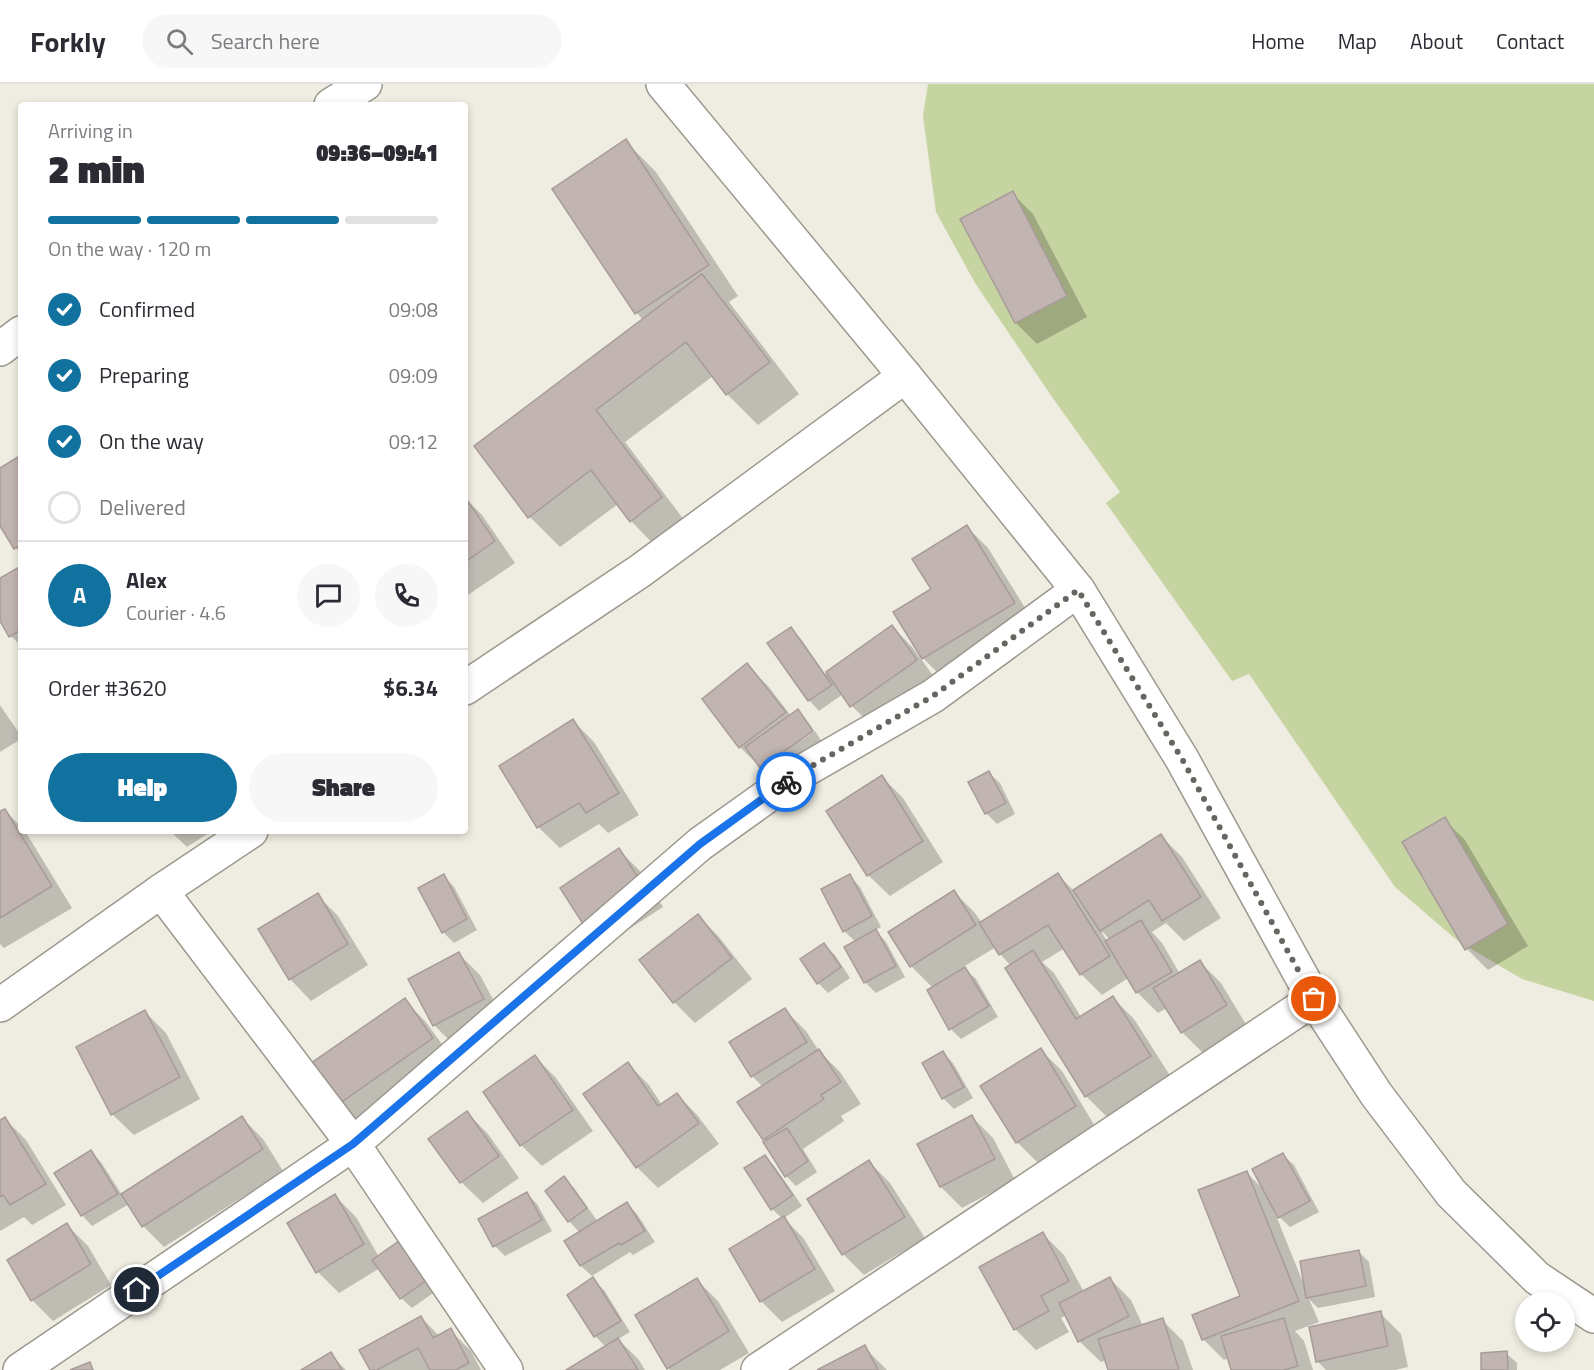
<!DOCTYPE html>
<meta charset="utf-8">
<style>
:root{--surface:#fff;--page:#f7f7f7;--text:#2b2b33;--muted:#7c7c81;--line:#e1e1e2;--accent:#11719f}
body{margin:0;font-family:"Titillium Web",sans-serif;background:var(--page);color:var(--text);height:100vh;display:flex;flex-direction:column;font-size:22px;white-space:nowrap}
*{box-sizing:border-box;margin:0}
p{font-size:20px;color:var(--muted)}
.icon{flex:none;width:33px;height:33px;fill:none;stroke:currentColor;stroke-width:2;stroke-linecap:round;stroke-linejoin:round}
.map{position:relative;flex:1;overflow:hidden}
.drawer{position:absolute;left:18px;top:18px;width:450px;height:732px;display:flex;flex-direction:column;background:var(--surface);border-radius:6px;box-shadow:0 3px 9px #0003}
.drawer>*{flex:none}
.tools{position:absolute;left:1515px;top:1208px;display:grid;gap:12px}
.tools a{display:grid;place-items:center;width:60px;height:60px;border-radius:50%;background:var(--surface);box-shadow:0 3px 9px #0003;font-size:30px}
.pin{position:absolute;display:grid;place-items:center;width:51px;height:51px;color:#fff;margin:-26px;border:3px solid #fff;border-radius:50%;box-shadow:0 2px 6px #0007}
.courier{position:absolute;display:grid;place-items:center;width:60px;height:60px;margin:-30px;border:4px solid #1a73e8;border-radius:50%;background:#fff;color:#222;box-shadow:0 2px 8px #0007}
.head em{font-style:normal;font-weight:800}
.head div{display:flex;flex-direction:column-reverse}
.head{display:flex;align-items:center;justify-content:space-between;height:102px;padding:0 30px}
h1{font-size:39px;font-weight:800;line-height:45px}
.bar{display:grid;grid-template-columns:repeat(4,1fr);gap:9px 6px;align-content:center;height:72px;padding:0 30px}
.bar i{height:8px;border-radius:4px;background:var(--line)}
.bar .on{background:var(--accent)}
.bar p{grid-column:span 4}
.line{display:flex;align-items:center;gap:15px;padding:0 30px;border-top:2px solid var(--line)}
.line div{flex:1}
.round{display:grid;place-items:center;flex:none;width:63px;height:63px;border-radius:32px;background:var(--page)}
ol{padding:0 30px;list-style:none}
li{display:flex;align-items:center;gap:18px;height:66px}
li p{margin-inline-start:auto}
li .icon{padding:6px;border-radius:50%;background:var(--accent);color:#fff;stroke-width:4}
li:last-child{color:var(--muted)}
li i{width:33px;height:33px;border:3px solid var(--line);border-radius:50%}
.cta{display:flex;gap:12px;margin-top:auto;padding:12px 30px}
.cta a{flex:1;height:69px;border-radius:36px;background:var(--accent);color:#fff;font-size:24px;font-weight:800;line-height:69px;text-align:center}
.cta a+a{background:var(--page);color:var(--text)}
header{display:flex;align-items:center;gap:36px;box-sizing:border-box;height:84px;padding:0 30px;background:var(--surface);border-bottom:2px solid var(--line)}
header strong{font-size:28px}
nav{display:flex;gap:33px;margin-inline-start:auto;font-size:21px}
.search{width:420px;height:54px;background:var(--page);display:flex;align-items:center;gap:15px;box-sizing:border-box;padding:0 21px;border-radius:33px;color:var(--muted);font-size:22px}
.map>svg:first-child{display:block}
.green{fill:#c6d4a1}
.shadow{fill:#0003;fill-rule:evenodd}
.building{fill:#c1b4b1;stroke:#a89c99;stroke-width:1.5}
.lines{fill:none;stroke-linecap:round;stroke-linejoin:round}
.minor-casing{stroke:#9c988e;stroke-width:36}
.minor{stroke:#fff;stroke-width:33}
.done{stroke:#67655f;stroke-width:6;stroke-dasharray:0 10.8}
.route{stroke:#1a73e8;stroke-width:8}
</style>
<header>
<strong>Forkly</strong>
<div class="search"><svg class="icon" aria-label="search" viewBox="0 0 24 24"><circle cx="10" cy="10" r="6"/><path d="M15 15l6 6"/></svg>Search here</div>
<nav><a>Home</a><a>Map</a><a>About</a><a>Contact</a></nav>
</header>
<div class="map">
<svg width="1594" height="1286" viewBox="0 0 1594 1286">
<rect width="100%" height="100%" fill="#efece1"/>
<polygon class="green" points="928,0 1594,0 1594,917 1522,895 1458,857 1395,803 1249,590 1232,597 1106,419 1120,408 1052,313 975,199 936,128 923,32"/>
<g class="shadow">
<polygon points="625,57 656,88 738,212 729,218 799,310 758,341 727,310 713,292 625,358 691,445 661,468 631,437 618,420 560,463 530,433 643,236 637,229 554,105"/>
<polygon points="1012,109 1033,130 1087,233 1037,260 1016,239 962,135"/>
<polygon points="21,373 21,470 16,464 0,439 0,385"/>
<polygon points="465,414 482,431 515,479 465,513"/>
<polygon points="967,443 988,464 1035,540 945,596 922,573 933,506"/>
<polygon points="21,484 21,562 11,552 0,534 0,496"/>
<polygon points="892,542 913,564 937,597 873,643 852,622 843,610 819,627 809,616 791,545 801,555 825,590"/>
<polygon points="747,581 768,602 791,632 798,627 808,638 813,645 800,655 802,656 815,647 822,658 771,694 740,663"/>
<polygon points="0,621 21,652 21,655 0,668"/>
<polygon points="573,637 594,658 639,731 608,749 599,740 560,764 538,743 501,682"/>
<polygon points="989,689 1000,699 1015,730 997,740 986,729"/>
<polygon points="882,693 903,714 943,778 890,812 868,791"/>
<polygon points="5,726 21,743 21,747 25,747 72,824 4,864 0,860 0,729"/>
<polygon points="1444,735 1465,756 1528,862 1488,886 1467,865"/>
<polygon points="170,747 212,747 187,763"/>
<path d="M1161 752 1182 773 1221 834 1184 857 1166 839 1152 848 1162 859 1180 890 1200 878 1221 899 1247 942 1203 969 1182 948 1167 924 1158 929 1137 908 1128 894 1102 911 1081 890 1065 864 1042 878 1054 889 1081 933 1113 914 1134 935 1171 993 1107 1033 1086 1012 1011 882 1000 870 996 863 963 883 976 895 998 933 961 955 951 945 933 904 911 882 954 808 975 829 982 839 1058 791 1074 807ZM1103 848 1110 856 1107 857 1102 849Z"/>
<polygon points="619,766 640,787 663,823 606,860"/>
<polygon points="444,792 454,803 477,846 454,859 443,848 420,804"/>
<polygon points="850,792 860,803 881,843 875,846 886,858 905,893 876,909 866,899 846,864 856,858 844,847"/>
<polygon points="317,811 338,832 368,881 311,917 290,895 260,846"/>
<polygon points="698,832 719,853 752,895 695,939 674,918"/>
<polygon points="824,861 835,871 850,894 828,909 818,899"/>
<polygon points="459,870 480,891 504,936 455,962 434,941"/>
<polygon points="404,916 425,937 453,975 355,1044 334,1023"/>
<polygon points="785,926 806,947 819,967 840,988 861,1020 841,1032 844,1037 803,1065 817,1088 796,1102 786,1092 764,1055 763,1003 752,992"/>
<polygon points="145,928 166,949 200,1015 134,1051 112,1030"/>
<polygon points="1041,966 1062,987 1096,1044 1038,1079 1017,1058"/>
<polygon points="943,969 953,979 973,1014 954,1025 944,1015 924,980"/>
<polygon points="535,973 556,994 593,1047 542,1082 521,1061"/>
<polygon points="628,980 649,1001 662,1021 677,1010 698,1032 719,1060 658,1104 637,1083"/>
<polygon points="467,1029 488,1050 519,1094 483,1119 461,1098 430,1056"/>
<polygon points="972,1033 993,1054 1015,1096 962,1124 941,1103 919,1060"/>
<polygon points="242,1034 263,1055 283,1087 164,1163 143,1142 129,1120 92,1142 82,1131 91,1068 101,1078 122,1111"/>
<polygon points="5,1035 26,1056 66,1121 32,1141 24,1133 0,1147 0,1038"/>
<polygon points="1283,1071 1294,1081 1319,1128 1290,1143 1275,1129 1304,1201 1359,1168 1369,1178 1375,1213 1318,1224 1309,1215 1319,1238 1295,1247 1304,1257 1313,1286 1233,1286 1229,1274 1224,1276 1203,1255 1242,1213 1246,1088 1264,1106"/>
<polygon points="765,1072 775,1083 802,1122 784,1134 804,1155 835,1207 782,1238 761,1217 783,1135 772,1125"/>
<polygon points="869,1078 890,1099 925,1154 864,1191 843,1170 809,1115"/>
<polygon points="564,1094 574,1104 598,1138 627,1120 637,1130 655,1158 633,1171 630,1168 592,1192 581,1182 567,1157 580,1149 569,1137"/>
<polygon points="527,1110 537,1120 552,1147 505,1172 495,1162"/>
<polygon points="335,1112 356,1133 379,1173 443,1202 412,1224 401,1214 380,1184 339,1209 318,1188"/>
<polygon points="67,1141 88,1162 111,1201 53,1237 32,1216"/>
<polygon points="1043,1150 1064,1171 1084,1208 1110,1195 1131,1216 1143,1242 1162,1236 1183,1257 1193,1286 1109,1286 1106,1276 1101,1278 1079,1257 1066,1231 1061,1234 1069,1248 1036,1266 1015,1245"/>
<polygon points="593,1195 604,1206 630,1248 618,1255 639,1276 645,1286 569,1286 606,1263 595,1252 569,1211"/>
<polygon points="697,1196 718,1217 749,1269 720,1286 670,1286 668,1284"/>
<polygon points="1380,1229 1401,1250 1408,1283 1395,1286 1326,1286 1318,1278"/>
<polygon points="421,1233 439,1252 450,1246 471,1267 481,1286 372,1286"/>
<polygon points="864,1263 887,1286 820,1286"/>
<polygon points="1506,1269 1517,1279 1517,1286 1483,1286"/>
<polygon points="330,1270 346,1286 304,1286"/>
</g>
<g class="building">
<polygon points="626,55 709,181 635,230 552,105"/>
<polygon points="1013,107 1067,212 1015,239 960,135"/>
<polygon points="702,190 770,278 726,311 686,258 596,326 662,413 630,438 591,386 528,434 474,362"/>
<polygon points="21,371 21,461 14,465 0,442 0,384"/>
<polygon points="465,413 495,457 465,478"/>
<polygon points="967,441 1015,519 922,575 893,528 931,505 912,475"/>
<polygon points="21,482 21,546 9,553 0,537 0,494"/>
<polygon points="892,541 917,576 850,623 826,588"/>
<polygon points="791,543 832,601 808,617 767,559"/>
<polygon points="747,579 786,628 739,664 702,615"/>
<polygon points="798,625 813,647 760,684 745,663"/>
<polygon points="573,635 619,709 586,729 579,719 537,744 499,682"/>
<polygon points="989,687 1006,719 985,730 968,698"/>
<polygon points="882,691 923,757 867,792 826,727"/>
<polygon points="5,725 52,802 0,834 0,727"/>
<polygon points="1445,733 1508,840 1465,866 1402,758"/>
<polygon points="1161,750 1201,813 1162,837 1149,816 1100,847 1073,806"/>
<polygon points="619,764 643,801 583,840 560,804"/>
<polygon points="1058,789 1110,872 1080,891 1048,841 999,871 979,839"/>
<polygon points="444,790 467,835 442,849 418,804"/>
<polygon points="850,790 872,832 843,848 821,805"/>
<polygon points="954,806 976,841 910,883 888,848"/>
<polygon points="318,809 348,860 289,896 258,845"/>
<polygon points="698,830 732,874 673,919 639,876"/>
<polygon points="1141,836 1172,888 1136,909 1105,857"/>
<polygon points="876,845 896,882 864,899 844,863"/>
<polygon points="824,859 841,883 817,900 800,875"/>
<polygon points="1033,866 1076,935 1113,912 1151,972 1085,1013 1005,884"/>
<polygon points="459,868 484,915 433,942 408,895"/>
<polygon points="1200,876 1227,921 1181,949 1153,904"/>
<polygon points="965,883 989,922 949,946 927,906"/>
<polygon points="405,914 433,954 333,1024 304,984"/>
<polygon points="785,924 807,958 751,993 729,958"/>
<polygon points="145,926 180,993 111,1031 76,963"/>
<polygon points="1041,964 1076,1022 1016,1059 980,1002"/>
<polygon points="819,965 841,998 821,1011 824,1015 763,1056 737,1018"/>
<polygon points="943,967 964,1003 942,1015 922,979"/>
<polygon points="535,971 573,1026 520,1062 483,1008"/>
<polygon points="628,978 658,1022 677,1009 699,1039 636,1084 583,1010"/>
<polygon points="467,1027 499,1072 460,1099 428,1055"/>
<polygon points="972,1031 995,1075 940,1103 917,1060"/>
<polygon points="242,1032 263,1065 142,1143 121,1110"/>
<polygon points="5,1033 46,1100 10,1121 3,1111 0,1113 0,1036"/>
<polygon points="787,1044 808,1077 785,1093 763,1058"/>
<polygon points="91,1066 118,1110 81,1132 54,1089"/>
<polygon points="1283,1069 1310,1117 1278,1134 1252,1085"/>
<polygon points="765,1071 793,1111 771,1126 744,1084"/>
<polygon points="869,1076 905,1133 842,1171 807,1115"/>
<polygon points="1247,1087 1299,1217 1202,1256 1192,1231 1240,1212 1198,1106"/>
<polygon points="564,1092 587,1124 568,1138 545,1107"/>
<polygon points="527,1108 542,1136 493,1163 478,1135"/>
<polygon points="335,1110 364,1160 316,1189 287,1139"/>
<polygon points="627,1118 645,1147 621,1161 619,1159 580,1182 564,1157"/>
<polygon points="784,1132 815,1185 760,1218 729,1165"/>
<polygon points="67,1139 91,1180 31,1217 7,1176"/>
<polygon points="1043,1148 1069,1197 1041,1212 1049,1227 1014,1246 979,1183"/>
<polygon points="406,1152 434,1191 400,1215 372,1176"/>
<polygon points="1359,1166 1366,1202 1306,1214 1300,1177"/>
<polygon points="593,1193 621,1237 594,1253 567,1211"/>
<polygon points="1110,1193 1129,1232 1078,1258 1059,1219"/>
<polygon points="697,1194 729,1247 667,1285 635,1231"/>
<polygon points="1381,1227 1388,1262 1316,1278 1309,1243"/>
<polygon points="421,1232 433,1254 451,1244 469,1279 456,1286 430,1286 418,1264 377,1286 370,1286 359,1266"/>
<polygon points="1163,1234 1179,1286 1108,1286 1098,1255"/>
<polygon points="1284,1234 1298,1282 1284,1286 1231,1286 1221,1252"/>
<polygon points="618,1254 638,1286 566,1286"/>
<polygon points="865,1261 878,1286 817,1286"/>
<polygon points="1507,1267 1508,1286 1481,1286 1481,1269"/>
<polygon points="331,1268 342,1286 301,1286"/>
<polygon points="90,1278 93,1286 70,1286"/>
</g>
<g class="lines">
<g class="minor-casing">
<g id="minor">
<polyline points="663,0 905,292 1078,506 1182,675 1314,915 1376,1010 1451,1109 1537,1194 1594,1232"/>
<polyline points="331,21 365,0"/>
<polyline points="0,265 21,249"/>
<polyline points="465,604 640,487 905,292"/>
<polyline points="161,807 353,1060 506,1286"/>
<polyline points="0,921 161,807 251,747"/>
<polyline points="20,1286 353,1060 700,760 798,690 933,612 1078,506"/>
<polyline points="758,1286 1314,915"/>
</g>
</g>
<use href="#minor" class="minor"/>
</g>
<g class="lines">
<polyline class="done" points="786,698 798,690 933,612 1078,506 1182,675 1314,915"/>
<polyline class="route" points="137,1206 353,1060 700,760 786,698"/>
</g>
</svg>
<div class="tools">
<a><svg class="icon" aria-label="locate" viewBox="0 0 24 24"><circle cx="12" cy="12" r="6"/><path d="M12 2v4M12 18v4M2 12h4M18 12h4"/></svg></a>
</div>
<div class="pin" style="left:1314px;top:915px;background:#ea580c"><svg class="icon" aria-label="bag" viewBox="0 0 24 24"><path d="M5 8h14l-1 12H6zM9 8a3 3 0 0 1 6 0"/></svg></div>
<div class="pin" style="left:137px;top:1206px;background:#1f2937"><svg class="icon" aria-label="home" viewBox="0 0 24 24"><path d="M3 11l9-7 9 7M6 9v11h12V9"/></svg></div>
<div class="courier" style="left:786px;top:698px"><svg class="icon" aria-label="bike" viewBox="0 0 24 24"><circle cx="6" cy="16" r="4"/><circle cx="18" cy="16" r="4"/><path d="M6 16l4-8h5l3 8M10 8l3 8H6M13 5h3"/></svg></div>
<section class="drawer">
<div class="head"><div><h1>2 min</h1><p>Arriving in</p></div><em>09:36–09:41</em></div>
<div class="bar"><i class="on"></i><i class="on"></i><i class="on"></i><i></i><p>On the way · 120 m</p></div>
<ol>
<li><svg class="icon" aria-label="check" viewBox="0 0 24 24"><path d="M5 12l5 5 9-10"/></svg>Confirmed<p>09:08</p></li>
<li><svg class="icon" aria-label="check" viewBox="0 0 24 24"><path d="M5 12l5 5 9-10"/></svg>Preparing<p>09:09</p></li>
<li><svg class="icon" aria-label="check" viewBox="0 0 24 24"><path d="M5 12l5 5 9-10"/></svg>On the way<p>09:12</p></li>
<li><i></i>Delivered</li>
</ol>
<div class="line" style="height:108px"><b class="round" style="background:var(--accent);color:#fff">A</b><div><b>Alex</b><p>Courier · 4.6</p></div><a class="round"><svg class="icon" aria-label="chat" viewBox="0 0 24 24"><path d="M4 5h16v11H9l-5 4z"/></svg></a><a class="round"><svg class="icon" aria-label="phone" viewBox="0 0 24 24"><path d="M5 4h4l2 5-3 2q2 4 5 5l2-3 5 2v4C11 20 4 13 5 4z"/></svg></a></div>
<div class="line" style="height:78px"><div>Order #3620</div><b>$6.34</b></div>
<div class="cta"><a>Help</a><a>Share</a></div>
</section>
</div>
